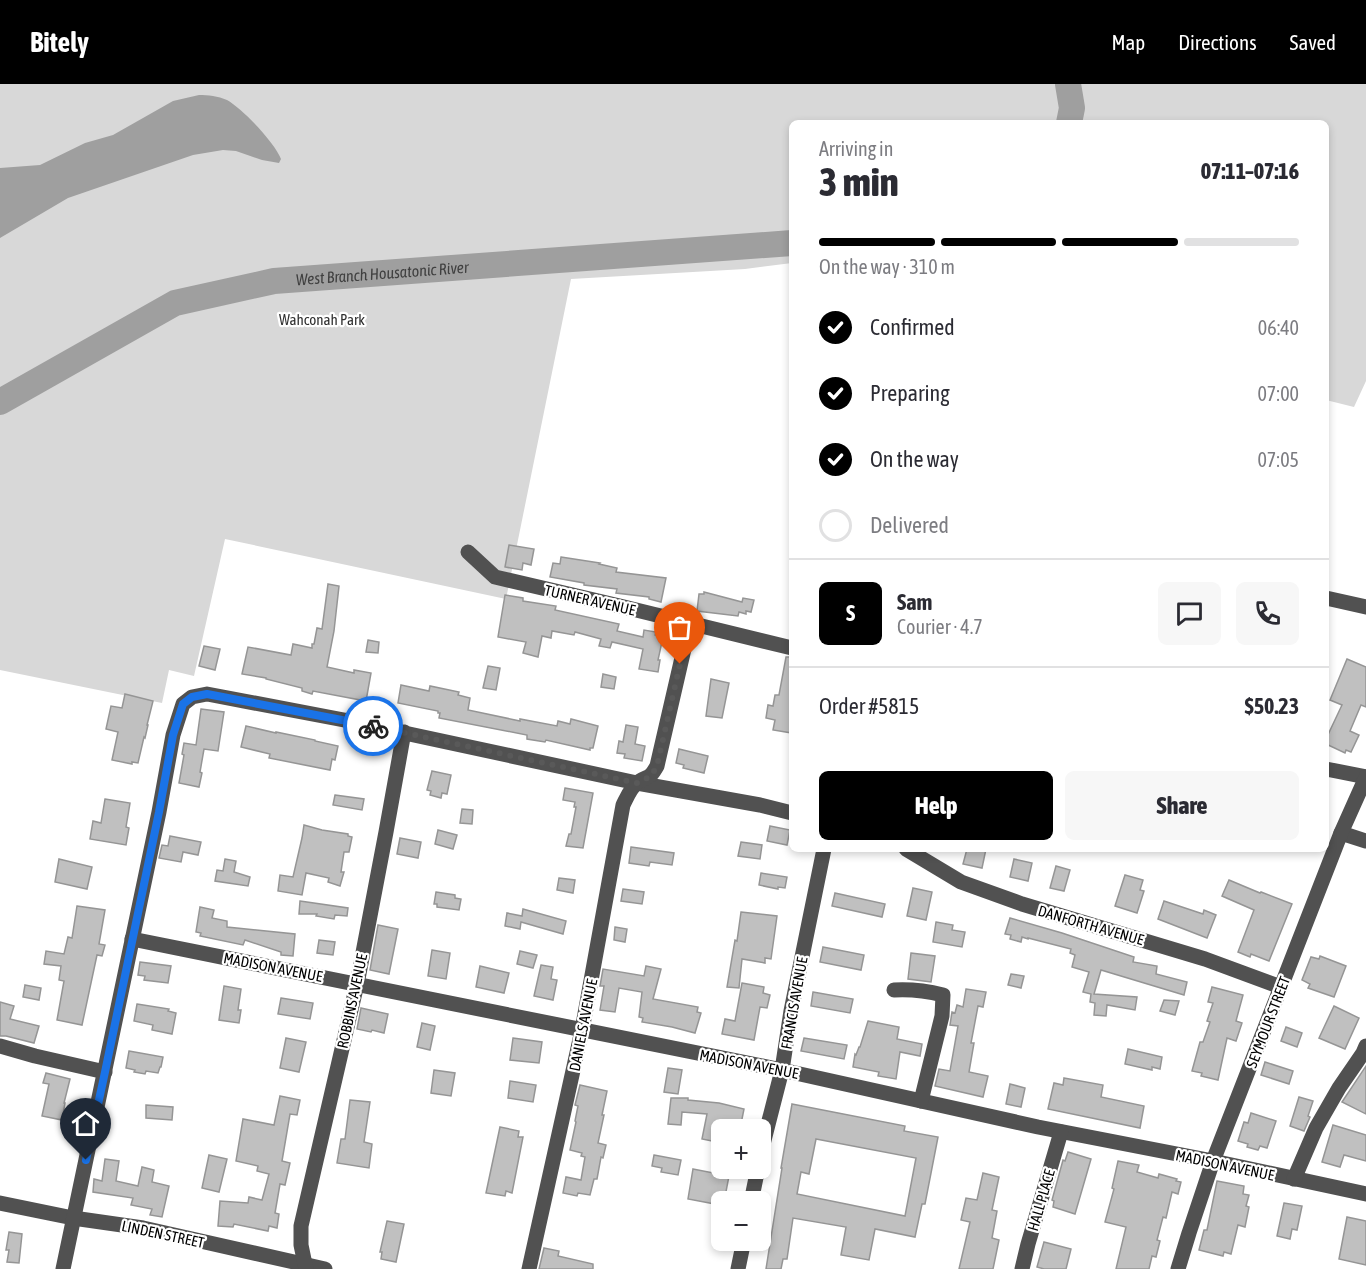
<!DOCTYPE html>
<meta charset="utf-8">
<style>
:root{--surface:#fff;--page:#f7f7f7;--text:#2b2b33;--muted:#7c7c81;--line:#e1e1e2;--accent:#000}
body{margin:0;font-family:"Asap Condensed",sans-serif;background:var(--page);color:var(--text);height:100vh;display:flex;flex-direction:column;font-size:22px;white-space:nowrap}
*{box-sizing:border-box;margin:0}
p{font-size:20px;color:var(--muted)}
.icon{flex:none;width:33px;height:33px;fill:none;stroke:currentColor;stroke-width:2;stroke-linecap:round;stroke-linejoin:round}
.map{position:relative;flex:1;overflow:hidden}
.panel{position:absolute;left:789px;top:36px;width:540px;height:732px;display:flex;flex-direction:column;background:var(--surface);border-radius:9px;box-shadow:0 3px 9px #0003}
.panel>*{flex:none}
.tools{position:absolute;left:711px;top:1035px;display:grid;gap:12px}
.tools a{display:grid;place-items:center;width:60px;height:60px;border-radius:9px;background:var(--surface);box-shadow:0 3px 9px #0003;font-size:30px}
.pin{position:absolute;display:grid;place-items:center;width:51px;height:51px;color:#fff;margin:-62px -26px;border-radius:50% 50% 50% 0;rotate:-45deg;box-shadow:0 0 6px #0007}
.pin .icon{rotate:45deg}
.courier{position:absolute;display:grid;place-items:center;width:60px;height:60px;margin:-30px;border:4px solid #1a73e8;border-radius:50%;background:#fff;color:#222;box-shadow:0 2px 8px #0007}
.headline em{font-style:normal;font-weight:800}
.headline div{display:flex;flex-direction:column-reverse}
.headline{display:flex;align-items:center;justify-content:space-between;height:102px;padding:0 30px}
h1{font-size:39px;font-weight:800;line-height:45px}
.bar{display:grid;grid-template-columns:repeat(4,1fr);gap:9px 6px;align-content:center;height:72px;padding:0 30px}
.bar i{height:8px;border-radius:4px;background:var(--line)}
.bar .current{background:var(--accent)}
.bar p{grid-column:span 4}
.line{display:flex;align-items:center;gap:15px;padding:0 30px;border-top:2px solid var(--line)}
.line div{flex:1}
.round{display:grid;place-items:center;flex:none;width:63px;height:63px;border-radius:9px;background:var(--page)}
ol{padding:0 30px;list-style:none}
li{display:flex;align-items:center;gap:18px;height:66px}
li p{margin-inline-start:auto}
li .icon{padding:6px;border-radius:50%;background:var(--accent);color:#fff;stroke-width:4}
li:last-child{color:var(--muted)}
li i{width:33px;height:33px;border:3px solid var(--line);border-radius:50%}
.cta{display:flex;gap:12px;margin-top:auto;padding:12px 30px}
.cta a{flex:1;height:69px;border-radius:9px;background:var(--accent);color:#fff;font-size:24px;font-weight:800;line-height:69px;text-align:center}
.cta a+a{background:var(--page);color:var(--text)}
header{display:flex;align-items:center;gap:36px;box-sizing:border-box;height:84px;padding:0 30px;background:var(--accent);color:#fff}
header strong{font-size:28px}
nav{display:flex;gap:33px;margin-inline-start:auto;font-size:21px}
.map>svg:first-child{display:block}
.green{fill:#d8d8d8}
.water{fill:#9f9f9f}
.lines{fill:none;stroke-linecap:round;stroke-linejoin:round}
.river{stroke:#9f9f9f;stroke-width:26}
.building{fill:#c0c0c0;stroke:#959595;stroke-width:1.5;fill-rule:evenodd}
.minor{stroke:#515151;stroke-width:15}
.done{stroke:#595959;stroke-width:6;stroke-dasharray:0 10.8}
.route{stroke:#1a73e8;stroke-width:8}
.labels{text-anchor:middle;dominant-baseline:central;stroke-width:4.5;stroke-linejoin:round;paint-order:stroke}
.park-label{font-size:15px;fill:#2f2f2f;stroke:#fff}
.street-label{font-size:15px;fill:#000;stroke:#fff}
.water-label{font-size:16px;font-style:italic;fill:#404040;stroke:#fff}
</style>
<header>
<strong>Bitely</strong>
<nav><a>Map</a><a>Directions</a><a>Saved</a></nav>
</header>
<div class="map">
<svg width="1366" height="1185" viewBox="0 0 1366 1185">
<rect width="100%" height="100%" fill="#fff"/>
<polygon class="green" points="0,0 1366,0 1366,297 1354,323 1326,316 1326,39 792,39 792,179 745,185 571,195 506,515 225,455 194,592 169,586 162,619 0,586"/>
<path class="water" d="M199 11C208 11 218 12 227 16 243 25 275 59 281 75L279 79 262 76 236 67 223 66 193 71 68 114 0 154V84L40 81 85 59 113 51 173 17Z"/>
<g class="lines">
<g class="river">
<polyline points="1068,0 1072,24 1069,39"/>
<path id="s1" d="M0 318 175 219 274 197 792 159"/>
</g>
</g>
<g class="building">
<polygon points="509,461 534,465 531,481 523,479 522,486 505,483"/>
<polygon points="561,473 600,479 599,480 617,484 616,488 666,494 661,518 649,515 649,513 616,509 617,505 584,501 584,499 550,493 553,479 560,480"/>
<polygon points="328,500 339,502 334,547 327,583 354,589 354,586 371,589 366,617 313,607 312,610 302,607 302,604 266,595 266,594 242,590 248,563 291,571 293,560 312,564 312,560 314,560 317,544 322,545"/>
<polygon points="704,508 742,518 743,514 754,516 751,528 746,527 746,530 739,528 738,532 697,527 699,510 704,510"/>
<polygon points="505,511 523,514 523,517 556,522 555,526 619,540 617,547 643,553 644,546 656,548 655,551 663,553 658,576 660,576 658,588 639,585 643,565 612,558 610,564 599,562 601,555 575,548 574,551 552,547 551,554 542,552 538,573 523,569 526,558 498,553"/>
<polygon points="368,556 379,558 378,569 366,568"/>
<polygon points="204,562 220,565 215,586 199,582"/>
<polygon points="786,573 792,573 792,649 773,646 775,636 766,634 768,621 773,622 775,611 779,611"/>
<polygon points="1347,575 1366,583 1366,623 1361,621 1350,647 1359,651 1351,668 1346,666 1345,669 1326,660 1326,655 1342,621 1330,616"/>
<polygon points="488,582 500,584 496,606 483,604"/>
<polygon points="603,590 616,593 614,605 601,603"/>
<polygon points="711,595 729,599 722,634 706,632"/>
<polygon points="401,601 429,607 430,602 459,608 458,611 470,614 468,626 520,637 520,635 557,642 558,637 570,640 571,635 598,642 593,664 590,664 590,666 546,656 545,658 527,655 527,651 439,634 440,629 438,629 438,627 398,619"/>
<polygon points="125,610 153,617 147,641 148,641 145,654 144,653 138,679 132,678 132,680 112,676 118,648 106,645 111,622 122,624"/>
<polygon points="201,625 224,628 218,667 204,665 200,688 202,689 199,703 179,699 184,671 182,670 184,659 196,661"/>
<polygon points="626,641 638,643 635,660 645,662 642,677 624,674 625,670 617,669 619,657 623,658"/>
<polygon points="246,642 276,649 276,648 315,656 315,657 338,662 335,676 332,675 330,686 269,674 270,670 241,663"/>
<polygon points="679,665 708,672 704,689 683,684 684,681 676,679"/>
<polygon points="432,687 451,691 447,710 442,709 441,714 430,711 431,707 427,706"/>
<polygon points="565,704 593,709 583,764 566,762 569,750 571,750 576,723 574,723 575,718 563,716"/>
<polygon points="335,711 364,715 362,726 333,721"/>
<polygon points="105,715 130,719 126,743 129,744 126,761 90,755 93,737 101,739"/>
<polygon points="462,725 473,726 472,740 460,739"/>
<polygon points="304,741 322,746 348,750 348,752 352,753 349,768 344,768 341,788 344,788 340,802 328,798 329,794 306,789 302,811 278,807 280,791 293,793 302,754"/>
<polygon points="770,742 790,746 787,761 767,757"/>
<polygon points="438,746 457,751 453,765 435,760"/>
<polygon points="170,752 201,758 198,771 183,768 181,778 159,774 162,761 168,762"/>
<polygon points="400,754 421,758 418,774 397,770"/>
<polygon points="741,758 762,761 760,775 738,772"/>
<polygon points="631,763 674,769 672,781 650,778 649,782 629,779"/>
<polygon points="967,765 986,765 982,784 963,780"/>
<polygon points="59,775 92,783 87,805 55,798"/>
<polygon points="225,775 236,777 234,788 250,793 248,802 215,797 217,786 223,787"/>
<polygon points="1014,775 1032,779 1028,797 1010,793"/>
<polygon points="1056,782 1070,786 1064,807 1050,804"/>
<polygon points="761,789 787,793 785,804 778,803 778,805 759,801"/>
<polygon points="1125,791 1143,796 1140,806 1144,807 1137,829 1115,822"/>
<polygon points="559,794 575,796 573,809 557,806"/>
<polygon points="1229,796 1260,809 1261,808 1292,820 1269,877 1251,870 1250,873 1238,868 1254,826 1222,812"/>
<polygon points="913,804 932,808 926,836 907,832"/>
<polygon points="623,805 644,808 642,820 621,817"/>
<polygon points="436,808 455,811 455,814 461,815 459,826 437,823 437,820 434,820"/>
<polygon points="835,809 885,820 882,833 832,822"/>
<polygon points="300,817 348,824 347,832 335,831 334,835 316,832 317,830 299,830"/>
<polygon points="1164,817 1203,830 1204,826 1216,831 1207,854 1158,835"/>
<polygon points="77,822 105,826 99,860 105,861 102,872 97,871 82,941 57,936 64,897 59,896 61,882 44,880 46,867 64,870 68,853 72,854"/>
<polygon points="200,823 214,826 212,834 227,837 227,843 295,850 293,872 281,871 281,868 245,856 243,861 200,852 201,849 196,848"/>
<polygon points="523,825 566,837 563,850 521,838 520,845 505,842 507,829 522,832"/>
<polygon points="741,828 777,832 771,875 765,874 765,879 742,875 739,904 727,903 735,856 737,857"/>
<polygon points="1010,834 1062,849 1134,873 1133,878 1157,882 1156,890 1187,898 1184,911 1101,886 1094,910 1137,913 1135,926 1107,921 1106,932 1094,931 1095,919 1090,918 1091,910 1083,908 1089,888 1072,883 1075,871 1070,869 1071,865 1028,854 1028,855 1022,853 1021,858 1010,855 1011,851 1005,850"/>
<polygon points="936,838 953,841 952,846 965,848 962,863 933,858"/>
<polygon points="378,841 398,845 389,890 370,886"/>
<polygon points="615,843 627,845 625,858 614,856"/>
<polygon points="319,856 335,858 333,871 317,869"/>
<polygon points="823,863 864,871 861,886 820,878"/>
<polygon points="432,866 450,869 446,895 428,892"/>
<polygon points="520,867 537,871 533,884 517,880"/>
<polygon points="911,869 935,872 931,898 908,895"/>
<polygon points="1320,872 1346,882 1334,913 1308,904 1310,900 1302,896 1311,873 1319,875"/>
<polygon points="140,878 171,882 168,899 144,896 145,892 138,891"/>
<polygon points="541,881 553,883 551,895 557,896 553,916 534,912"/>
<polygon points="480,882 509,889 504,909 476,903"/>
<polygon points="646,882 661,885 653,915 698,923 697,928 701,929 695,949 672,943 642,938 643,934 639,933 642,908 619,904 615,928 600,926 604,902 600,902 603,885 644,892"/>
<polygon points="1011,890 1024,892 1021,904 1008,901"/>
<polygon points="742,899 764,903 763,909 770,911 767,924 760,923 754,956 722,950 725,935 735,937"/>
<polygon points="25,901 41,904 39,916 23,913"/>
<polygon points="224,902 241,905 238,926 241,926 239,939 219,936"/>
<polygon points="1212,903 1243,911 1236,937 1242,939 1236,957 1227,954 1218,996 1201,992 1202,989 1192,987 1200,958 1203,958 1210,938 1207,937 1213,919 1208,918"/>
<polygon points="966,905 986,908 983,923 978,922 971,959 974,959 969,988 988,992 983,1013 935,1002 939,985 950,987 958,942 950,941 952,928 955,929 957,921 963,923"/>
<polygon points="813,908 853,915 850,929 811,922"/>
<polygon points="281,914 313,919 310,935 278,930"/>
<polygon points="1164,916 1179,917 1175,931 1160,927"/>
<polygon points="0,918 14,922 10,935 39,942 34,959 6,952 0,952"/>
<polygon points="137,920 169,925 168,927 176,929 172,950 152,946 153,941 134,937"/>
<polygon points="1334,922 1359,934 1345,965 1319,954"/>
<polygon points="361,924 388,930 384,949 372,946 371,948 357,945"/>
<polygon points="868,937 899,943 897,955 922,960 920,972 900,968 896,995 878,992 879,988 853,983 855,970 856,971 859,963 860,963"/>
<polygon points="422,939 435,942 430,966 417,963"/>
<polygon points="1286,943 1302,949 1297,963 1281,957"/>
<polygon points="286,954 306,958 299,988 280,984"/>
<polygon points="513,954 542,958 539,979 510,976"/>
<polygon points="804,954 847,961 844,975 801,967"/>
<polygon points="1128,965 1162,973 1160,985 1152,983 1152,986 1125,980"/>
<polygon points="129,967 163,973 161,983 160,983 158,989 146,987 145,990 134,988 135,986 126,984"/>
<polygon points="1265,978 1293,987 1289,1000 1261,991"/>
<polygon points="1366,982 1366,1030 1342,1018"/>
<polygon points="668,984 682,986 678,1010 664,1008"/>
<polygon points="434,986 455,989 451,1012 431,1009"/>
<polygon points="46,989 70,995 64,1019 65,1019 62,1036 42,1032 49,1000 43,999"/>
<polygon points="1064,994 1103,1001 1101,1013 1144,1022 1140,1044 1048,1025 1054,999 1063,1001"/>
<polygon points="510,997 536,1001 533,1018 508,1014"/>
<polygon points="1010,1000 1025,1004 1021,1023 1006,1020"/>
<polygon points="580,1001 607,1007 602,1031 604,1031 598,1059 606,1061 603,1074 601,1073 597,1095 594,1095 590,1111 578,1109 577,1112 563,1109 566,1093 581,1096 585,1073 581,1072 582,1069 570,1066 576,1038 575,1037 578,1022 575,1021"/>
<polygon points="280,1012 300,1016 297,1031 290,1030 282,1077 290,1079 285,1101 280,1100 275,1129 279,1130 277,1144 269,1142 268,1147 234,1140 233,1143 218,1142 220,1117 248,1119 249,1113 262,1116 269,1090 257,1087 258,1082 236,1077 243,1035 274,1041"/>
<polygon points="1299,1013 1313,1017 1308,1032 1310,1033 1304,1047 1290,1042"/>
<polygon points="671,1014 688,1014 688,1016 719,1019 744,1025 741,1040 730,1037 729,1046 722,1046 722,1059 702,1055 707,1030 682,1028 681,1041 668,1040"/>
<polygon points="350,1016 370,1018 364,1058 372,1060 369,1084 337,1079 341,1055 345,1055"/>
<path d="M792 1020 905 1042 904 1047 938 1053 925 1120H922L915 1153 875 1145 869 1176 841 1171 846 1143 793 1134 787 1175H783L781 1185H766L782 1084H781ZM816 1055 916 1074 905 1132 797 1110 801 1088 809 1090Z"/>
<polygon points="146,1021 173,1023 172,1036 146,1034"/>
<polygon points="1251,1029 1276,1037 1267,1064 1260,1062 1258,1066 1247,1063 1248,1060 1238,1057 1244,1038 1248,1039"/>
<polygon points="1333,1041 1366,1051 1366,1077 1344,1071 1340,1083 1322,1078"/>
<polygon points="500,1043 519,1047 518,1053 523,1053 512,1109 506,1107 505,1112 486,1109"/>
<polygon points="1068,1068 1091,1075 1075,1130 1053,1123 1054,1117 1052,1116 1063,1076 1065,1077"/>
<polygon points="209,1071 227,1075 219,1108 202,1104"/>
<polygon points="654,1071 681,1076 678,1091 661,1088 662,1084 652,1082"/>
<polygon points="105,1075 119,1077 116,1097 138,1102 142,1083 154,1086 152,1098 169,1102 162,1133 150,1131 152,1125 131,1121 133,1114 93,1108 94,1095 102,1097"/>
<polygon points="1118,1077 1139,1081 1137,1088 1158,1094 1159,1090 1177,1095 1176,1097 1181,1098 1178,1110 1172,1108 1166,1134 1163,1133 1157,1156 1160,1157 1156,1173 1152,1172 1149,1185 1116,1185 1126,1143 1105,1138 1114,1105 1112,1104"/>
<polygon points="693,1085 729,1092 724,1118 715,1117 715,1120 688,1115"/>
<polygon points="983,1089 999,1093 992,1126 997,1127 992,1154 999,1156 993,1185 959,1185 970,1138 961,1136 966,1114 977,1116"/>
<polygon points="1217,1097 1244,1102 1243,1110 1249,1111 1246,1122 1249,1123 1245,1143 1238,1141 1231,1170 1224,1168 1223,1172 1199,1166 1204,1146 1207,1146"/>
<polygon points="1284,1119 1302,1122 1297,1146 1292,1145 1290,1155 1277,1152"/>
<polygon points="1347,1133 1366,1137 1366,1181 1339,1175"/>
<polygon points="387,1137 404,1140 396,1178 381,1175 382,1168 380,1168"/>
<polygon points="9,1148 22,1150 19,1179 7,1178 9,1166 6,1166"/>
<polygon points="1044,1158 1071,1165 1066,1185 1044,1185 1037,1183"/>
<polygon points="544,1164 559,1167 558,1172 593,1180 593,1185 539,1185"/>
</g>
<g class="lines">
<g class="minor">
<polyline points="468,468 495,493 624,523 792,564"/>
<polyline points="1326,514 1366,523"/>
<polyline points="1326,685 1366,693"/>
<polyline points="1341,749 1366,757"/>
<polyline points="906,765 961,798 1022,820 1205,875 1281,903"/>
<polyline points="132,855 782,986 1038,1043 1213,1077 1366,1110"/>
<path d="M894 906C911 905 927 907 943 911L942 932 921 1017"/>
<polyline points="0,962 35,972 105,988"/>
<polyline points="760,1072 782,986 791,927 824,765"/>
<polyline points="1294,1095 1316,1044 1339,1004 1363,969 1366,962"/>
<polyline points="751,1118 758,1084"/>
<polyline points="0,1119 73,1134 143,1144 325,1185"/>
<polyline points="63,1185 159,728 173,651 183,620 192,613 207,610 344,636 637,699 760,721 792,729"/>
<polyline points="306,1185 301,1161 301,1142 357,900 386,748 404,648"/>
<path d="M529 1185 582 946 623 721C627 713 631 703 638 698 649 691 649 696 657 682L690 539"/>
<polyline points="738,1185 744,1156"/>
<polyline points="1022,1185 1028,1160 1061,1048"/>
<polyline points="1178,1185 1189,1149 1213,1077 1341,749 1366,693"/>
</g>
</g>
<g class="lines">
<polyline class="done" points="373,642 637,699 651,692 657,682 680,580"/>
<polyline class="route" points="86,1076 105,988 159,728 173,651 183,620 192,613 207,610 373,642"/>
</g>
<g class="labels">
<g class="park-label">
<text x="322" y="235">Wahconah Park</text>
</g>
<g class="street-label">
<text transform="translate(590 516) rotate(13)">TURNER AVENUE</text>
<text transform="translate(1091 841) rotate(16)">DANFORTH AVENUE</text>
<text transform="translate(273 883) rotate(11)">MADISON AVENUE</text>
<text transform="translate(352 917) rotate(-78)">ROBBINS AVENUE</text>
<text transform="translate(794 919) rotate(-80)">FRANCIS AVENUE</text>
<text transform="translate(1268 938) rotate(-69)">SEYMOUR STREET</text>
<text transform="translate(583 941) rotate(-79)">DANIELS AVENUE</text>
<text transform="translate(749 980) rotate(11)">MADISON AVENUE</text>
<text transform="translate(1225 1081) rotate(12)">MADISON AVENUE</text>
<text transform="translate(1041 1116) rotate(-74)">HALL PLACE</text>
<text transform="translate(163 1150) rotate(12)">LINDEN STREET</text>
</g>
<g class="water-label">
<text stroke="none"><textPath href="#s1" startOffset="411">West Branch Housatonic River</textPath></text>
</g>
</g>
</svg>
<div class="tools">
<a>+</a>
<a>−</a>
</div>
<div class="pin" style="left:680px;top:580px;background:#ea580c"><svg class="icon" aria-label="bag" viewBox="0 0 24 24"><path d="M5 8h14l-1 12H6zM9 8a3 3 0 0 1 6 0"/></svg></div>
<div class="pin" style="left:86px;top:1076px;background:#1f2937"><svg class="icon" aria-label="home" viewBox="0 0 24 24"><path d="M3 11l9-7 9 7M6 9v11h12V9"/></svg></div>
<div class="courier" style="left:373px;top:642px"><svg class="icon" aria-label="bike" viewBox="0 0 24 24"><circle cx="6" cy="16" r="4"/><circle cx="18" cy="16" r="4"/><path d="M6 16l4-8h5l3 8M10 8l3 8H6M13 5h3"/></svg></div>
<section class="panel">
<div class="headline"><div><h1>3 min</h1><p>Arriving in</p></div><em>07:11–07:16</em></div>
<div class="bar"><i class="current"></i><i class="current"></i><i class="current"></i><i></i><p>On the way · 310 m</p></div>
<ol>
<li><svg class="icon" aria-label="check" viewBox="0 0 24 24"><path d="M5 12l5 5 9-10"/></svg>Confirmed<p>06:40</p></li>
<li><svg class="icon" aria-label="check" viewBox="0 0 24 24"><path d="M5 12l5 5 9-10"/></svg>Preparing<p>07:00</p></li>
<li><svg class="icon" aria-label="check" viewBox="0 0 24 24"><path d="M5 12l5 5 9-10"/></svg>On the way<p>07:05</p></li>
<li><i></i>Delivered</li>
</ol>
<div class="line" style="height:108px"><b class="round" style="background:var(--accent);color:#fff">S</b><div><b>Sam</b><p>Courier · 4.7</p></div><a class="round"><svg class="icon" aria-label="chat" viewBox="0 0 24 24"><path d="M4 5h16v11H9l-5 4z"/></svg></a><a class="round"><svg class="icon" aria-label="phone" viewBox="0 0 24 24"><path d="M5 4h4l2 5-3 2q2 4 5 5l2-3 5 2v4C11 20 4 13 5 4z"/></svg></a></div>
<div class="line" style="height:78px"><div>Order #5815</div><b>$50.23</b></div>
<div class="cta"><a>Help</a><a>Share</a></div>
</section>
</div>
